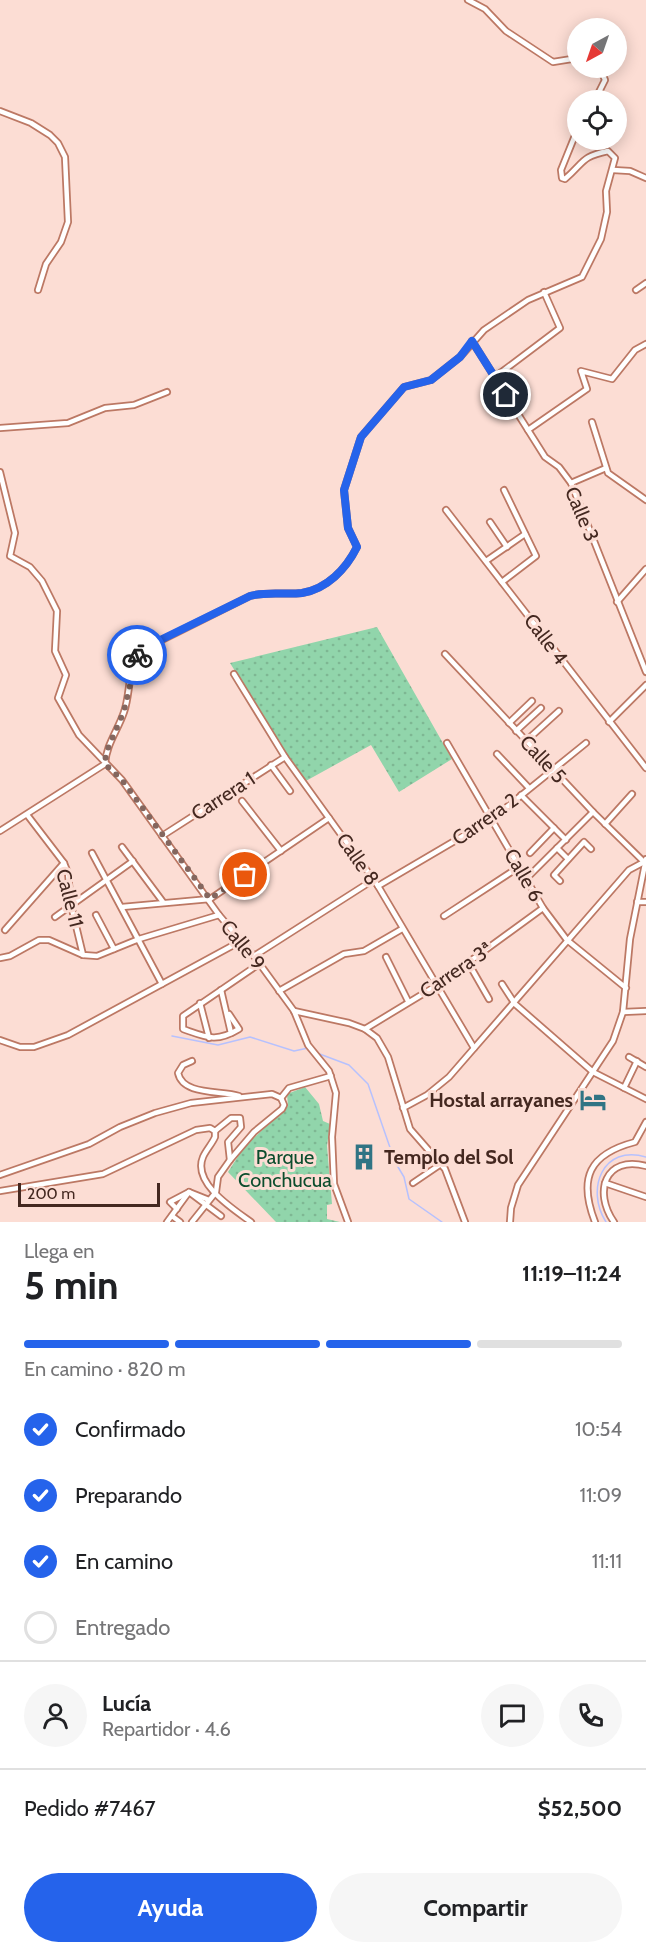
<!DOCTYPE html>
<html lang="es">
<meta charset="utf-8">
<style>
:root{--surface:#fff;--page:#f6f6f6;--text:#202124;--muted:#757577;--line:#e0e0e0;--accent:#2563eb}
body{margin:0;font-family:Cabin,sans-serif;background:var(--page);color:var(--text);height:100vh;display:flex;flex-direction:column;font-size:22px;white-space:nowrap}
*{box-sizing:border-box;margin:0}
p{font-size:20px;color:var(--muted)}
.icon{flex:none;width:33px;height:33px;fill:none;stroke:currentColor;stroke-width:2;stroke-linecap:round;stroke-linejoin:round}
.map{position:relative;height:1222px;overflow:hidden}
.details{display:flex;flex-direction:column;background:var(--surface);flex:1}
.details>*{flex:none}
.needle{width:39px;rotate:220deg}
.controls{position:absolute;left:567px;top:18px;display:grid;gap:12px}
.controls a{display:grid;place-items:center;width:60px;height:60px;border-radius:50%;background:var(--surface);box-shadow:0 3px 15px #0003;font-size:30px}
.scale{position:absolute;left:18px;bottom:15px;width:142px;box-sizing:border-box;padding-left:6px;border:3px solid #442820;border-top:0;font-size:16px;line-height:21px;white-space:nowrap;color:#442820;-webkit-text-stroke:4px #fcddd4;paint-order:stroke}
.pin{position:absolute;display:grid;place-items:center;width:51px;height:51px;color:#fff;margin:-26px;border:3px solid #fff;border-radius:50%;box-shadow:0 2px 6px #0007}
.courier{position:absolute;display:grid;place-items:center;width:60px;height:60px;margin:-30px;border:4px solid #2563eb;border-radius:50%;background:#fff;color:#222;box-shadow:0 2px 8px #0007}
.head em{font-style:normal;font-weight:700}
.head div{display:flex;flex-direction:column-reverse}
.head{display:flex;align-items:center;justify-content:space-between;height:102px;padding:0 24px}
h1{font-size:39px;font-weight:700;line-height:45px}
.bar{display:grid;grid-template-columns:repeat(4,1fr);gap:9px 6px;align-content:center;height:72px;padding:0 24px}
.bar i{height:8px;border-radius:4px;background:var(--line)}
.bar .selected{background:var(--accent)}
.bar p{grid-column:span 4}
.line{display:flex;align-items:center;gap:15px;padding:0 24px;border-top:2px solid var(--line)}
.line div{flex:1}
.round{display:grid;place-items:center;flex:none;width:63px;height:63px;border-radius:32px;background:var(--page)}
ol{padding:0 24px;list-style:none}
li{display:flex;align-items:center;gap:18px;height:66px}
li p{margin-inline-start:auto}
li .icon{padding:6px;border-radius:50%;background:var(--accent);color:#fff;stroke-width:4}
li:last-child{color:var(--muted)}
li i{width:33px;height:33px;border:3px solid var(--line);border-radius:50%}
.primary-button{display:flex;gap:12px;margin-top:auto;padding:12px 24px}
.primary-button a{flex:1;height:69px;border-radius:36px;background:var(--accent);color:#fff;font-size:24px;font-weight:700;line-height:69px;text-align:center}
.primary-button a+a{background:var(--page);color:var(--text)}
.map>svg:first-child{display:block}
.grass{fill:url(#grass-dots)}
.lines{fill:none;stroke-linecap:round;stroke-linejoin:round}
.stream{stroke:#b6c1fe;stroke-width:1.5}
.minor-casing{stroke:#bc7864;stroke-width:8}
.minor{stroke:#fff;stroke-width:4.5}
.done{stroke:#84675f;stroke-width:6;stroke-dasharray:0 10.8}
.route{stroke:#2563eb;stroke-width:8}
.labels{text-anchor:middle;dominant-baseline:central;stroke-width:6;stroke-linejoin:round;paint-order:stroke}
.street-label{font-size:20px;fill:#442820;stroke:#fcddd4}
.poi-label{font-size:20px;font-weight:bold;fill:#442820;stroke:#fcddd4;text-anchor:end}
.park-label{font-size:20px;fill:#0b4d2d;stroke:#fcddd4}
</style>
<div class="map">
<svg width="646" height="1222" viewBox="0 0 646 1222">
<defs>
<pattern id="grass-dots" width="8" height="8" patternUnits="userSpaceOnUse" patternTransform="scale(1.5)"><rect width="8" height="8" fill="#91d5ab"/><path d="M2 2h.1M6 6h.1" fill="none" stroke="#7eb793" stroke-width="1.8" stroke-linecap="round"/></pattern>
</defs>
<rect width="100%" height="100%" fill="#fcddd4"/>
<g class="grass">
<polygon points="377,627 452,759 399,792 371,745 304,782 230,663"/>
<polygon points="305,1087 319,1104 323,1121 330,1124 327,1146 332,1204 327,1205 327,1219 340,1222 276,1222 228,1172 244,1147 288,1106 287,1094"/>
</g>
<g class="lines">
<g class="stream">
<polyline points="172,1036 218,1045 250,1037 294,1051 308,1048"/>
<polyline points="317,1053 349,1065 368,1084 395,1162 404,1177 409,1199 442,1222"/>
<path d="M606 1222C585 1189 603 1144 646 1157"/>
</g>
<g class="minor-casing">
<g id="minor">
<polyline points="468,0 485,9 506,31 553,62 578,58"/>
<polyline points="595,100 605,80 600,68"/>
<polyline points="0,111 31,123 50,135 58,143 65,157 68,222 61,242 46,264 38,290"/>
<polyline points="613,170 630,171 646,178"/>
<polyline points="636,290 646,283"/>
<polyline points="472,341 545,457 559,467 571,483 646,672"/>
<polyline points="495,377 560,328 544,292"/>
<polyline points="592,422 608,473 646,500"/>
<polyline points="0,428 68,423 105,408 134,405 167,392"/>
<polyline points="528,430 587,389 581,371 612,379 635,350 646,344"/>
<polyline points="0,472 15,533 10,556 30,567 42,581 57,611 55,651 66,675 58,698 79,735 122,780 219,915 254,956 294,1011 308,1045 329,1071 336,1093 332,1137 334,1184 348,1222"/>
<polyline points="571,483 606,468"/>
<polyline points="446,510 646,768"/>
<polyline points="490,522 507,547"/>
<polyline points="486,561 525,534"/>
<polyline points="502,582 536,556 504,490"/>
<polyline points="617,602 646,569"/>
<polyline points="445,654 593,812 644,862"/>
<polyline points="234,674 285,757 378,886 474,1048"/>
<polyline points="609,722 646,685"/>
<polyline points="509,723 532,701"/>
<polyline points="516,731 541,708"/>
<polyline points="526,741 559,711"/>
<polyline points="447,743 543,908 567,940 626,988"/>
<polyline points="497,754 529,788"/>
<path d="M105 764C106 745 118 730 124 712 131 693 127 665 142 650L250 596C267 591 284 595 302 593 327 589 346 569 357 547L348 528 344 490 361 437 404 387 431 380 460 357 484 330 528 300 582 277 601 239 607 212 606 191 615 158 608 151C580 157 585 162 565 179L562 178 561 170 578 128"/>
<polyline points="271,765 290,791"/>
<polyline points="521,795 566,840"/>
<polyline points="242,801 281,851"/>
<polyline points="28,816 64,863 68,873 71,905 83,955"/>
<polyline points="605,824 632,794"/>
<polyline points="0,831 105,764"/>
<polyline points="162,836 285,757"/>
<polyline points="122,847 163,902"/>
<polyline points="557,848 568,859"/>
<polyline points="92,853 162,984"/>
<polyline points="530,853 554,828"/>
<polyline points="527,878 593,812"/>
<polyline points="560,881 554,875 584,842 591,849"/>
<polyline points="378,886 492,819 586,743"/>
<polyline points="210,899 329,818"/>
<polyline points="637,902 646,902"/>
<polyline points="122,907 210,899"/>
<polyline points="96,915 114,949"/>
<polyline points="444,916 519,867"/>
<polyline points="55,917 133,861"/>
<polyline points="5,930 64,863"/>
<polyline points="254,956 373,880"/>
<polyline points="386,957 408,1001"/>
<polyline points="0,958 10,956 39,940 49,940 83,955 97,956 139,939 219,915"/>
<polyline points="469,964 489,999"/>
<polyline points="502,984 515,1004 593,1072 646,1099"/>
<polyline points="221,990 231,1033"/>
<polyline points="279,991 344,954 364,951 402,929"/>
<polyline points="200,1003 209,1038"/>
<polyline points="294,1011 349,1023 365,1029 377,1038 388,1057 410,1129 445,1169 465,1222"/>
<polyline points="623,1012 646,1011"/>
<path d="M229 1014 239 1029C216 1043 206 1037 183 1029V1016L259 964"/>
<polyline points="365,1029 436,986 543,908"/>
<polyline points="0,1040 20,1047 34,1047 68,1035 241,941"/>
<polyline points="629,1057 646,1067"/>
<path d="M192 1061 183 1065 178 1073C183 1096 221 1090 239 1096"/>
<polyline points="624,1088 637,1061"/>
<polyline points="281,1098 289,1088 331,1076"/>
<polyline points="403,1108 427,1095 449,1077 629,870 644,862"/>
<path d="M215 1131V1137C212 1144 206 1150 203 1157 192 1183 233 1209 251 1222"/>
<polyline points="215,1131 231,1118 240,1118 241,1127 228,1142 230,1160"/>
<polyline points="0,1175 89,1144 120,1127 155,1113 191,1103 272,1094 281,1098"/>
<polyline points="413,1183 441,1164"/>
<polyline points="605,1183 646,1197"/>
<polyline points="0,1191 103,1174 196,1130 210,1128 215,1131"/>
<polyline points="177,1209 170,1202 189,1192 209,1200"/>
<polyline points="172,1216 180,1222"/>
<polyline points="167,1222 189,1192 221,1216"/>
<polyline points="192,1222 216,1192 218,1177 230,1160 254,1132 282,1109 284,1105 281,1098"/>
<polyline points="510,1222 511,1208 518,1185 613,1041 623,1012 630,939 646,859"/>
<path d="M595 1222C578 1178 589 1154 635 1142L646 1122"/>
<path d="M614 1222C593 1192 605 1155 646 1166"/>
</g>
</g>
<use href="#minor" class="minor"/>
</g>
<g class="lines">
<polyline class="done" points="137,655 124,711 106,753 105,764 122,780 210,899 245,875"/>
<path class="route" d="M137 655 146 647 250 596C267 591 284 595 302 593 327 589 346 569 357 547L348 528 344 490 361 437 404 387 431 380 460 357 472 341 506 395"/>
</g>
<defs>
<g id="hotel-bare" transform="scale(2.07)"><path d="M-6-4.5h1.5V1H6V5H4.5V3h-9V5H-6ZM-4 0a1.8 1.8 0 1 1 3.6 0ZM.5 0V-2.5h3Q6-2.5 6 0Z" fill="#307484" stroke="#fcddd4" stroke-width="2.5" paint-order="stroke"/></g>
<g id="building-bare" transform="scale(2.07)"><path d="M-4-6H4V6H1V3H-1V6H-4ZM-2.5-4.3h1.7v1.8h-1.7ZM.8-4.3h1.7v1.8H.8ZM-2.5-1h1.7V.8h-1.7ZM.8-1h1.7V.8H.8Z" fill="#307484" stroke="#fcddd4" stroke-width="2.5" paint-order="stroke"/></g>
</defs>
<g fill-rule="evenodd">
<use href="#hotel-bare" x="593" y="1100"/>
<use href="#building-bare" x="364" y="1157"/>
</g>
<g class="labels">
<g class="street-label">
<text transform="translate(582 514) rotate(67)">Calle 3</text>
<text transform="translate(546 639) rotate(53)">Calle 4</text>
<text transform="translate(543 759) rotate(47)">Calle 5</text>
<text transform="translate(223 796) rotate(-33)">Carrera 1</text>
<text transform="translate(485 819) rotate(-35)">Carrera 2</text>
<text transform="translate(358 859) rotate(55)">Calle 8</text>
<text transform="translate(524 875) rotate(60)">Calle 6</text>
<text transform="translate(70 898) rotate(76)">Calle 11</text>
<text transform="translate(243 945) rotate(51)">Calle 9</text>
<text transform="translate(456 970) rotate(-34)">Carrera 3ª</text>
</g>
<g class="poi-label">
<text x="573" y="1100">Hostal arrayanes</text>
<text x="384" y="1157" text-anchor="start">Templo del Sol</text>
</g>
<g class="park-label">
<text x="285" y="1157">Parque<tspan x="285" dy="23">Conchucua</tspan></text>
</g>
</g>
</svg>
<div class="controls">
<a><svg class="needle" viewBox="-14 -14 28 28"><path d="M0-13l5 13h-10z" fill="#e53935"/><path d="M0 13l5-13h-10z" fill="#757577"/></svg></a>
<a><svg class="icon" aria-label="locate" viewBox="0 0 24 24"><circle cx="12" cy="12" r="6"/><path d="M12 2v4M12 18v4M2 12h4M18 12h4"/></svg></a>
</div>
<div class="scale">200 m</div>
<div class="pin" style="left:245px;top:875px;background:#ea580c"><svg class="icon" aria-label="bag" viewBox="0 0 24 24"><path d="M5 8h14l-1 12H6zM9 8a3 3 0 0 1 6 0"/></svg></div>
<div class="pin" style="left:506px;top:395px;background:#1f2937"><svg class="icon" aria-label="home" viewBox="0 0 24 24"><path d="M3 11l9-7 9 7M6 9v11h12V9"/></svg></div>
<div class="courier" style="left:137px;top:655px"><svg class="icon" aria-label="bike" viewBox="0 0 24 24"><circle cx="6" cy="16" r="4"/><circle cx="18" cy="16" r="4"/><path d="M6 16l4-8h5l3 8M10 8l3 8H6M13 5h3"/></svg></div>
</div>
<section class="details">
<div class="head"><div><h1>5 min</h1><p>Llega en</p></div><em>11:19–11:24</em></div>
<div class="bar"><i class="selected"></i><i class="selected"></i><i class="selected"></i><i></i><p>En camino · 820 m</p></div>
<ol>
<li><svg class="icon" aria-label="check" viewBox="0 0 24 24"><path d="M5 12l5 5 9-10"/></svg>Confirmado<p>10:54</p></li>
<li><svg class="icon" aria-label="check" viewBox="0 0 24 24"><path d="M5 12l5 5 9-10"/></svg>Preparando<p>11:09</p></li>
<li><svg class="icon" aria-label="check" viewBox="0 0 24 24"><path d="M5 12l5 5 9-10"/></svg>En camino<p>11:11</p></li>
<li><i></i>Entregado</li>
</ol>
<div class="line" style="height:108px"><a class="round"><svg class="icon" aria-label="person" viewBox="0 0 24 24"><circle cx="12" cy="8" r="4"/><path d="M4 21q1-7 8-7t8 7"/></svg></a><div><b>Lucía</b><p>Repartidor · 4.6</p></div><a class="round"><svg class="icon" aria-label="chat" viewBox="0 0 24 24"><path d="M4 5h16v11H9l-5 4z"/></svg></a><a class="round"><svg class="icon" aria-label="phone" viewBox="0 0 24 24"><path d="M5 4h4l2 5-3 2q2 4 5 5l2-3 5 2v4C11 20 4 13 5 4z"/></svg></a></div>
<div class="line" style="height:78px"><div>Pedido #7467</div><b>$52,500</b></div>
<div class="primary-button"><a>Ayuda</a><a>Compartir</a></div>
</section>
